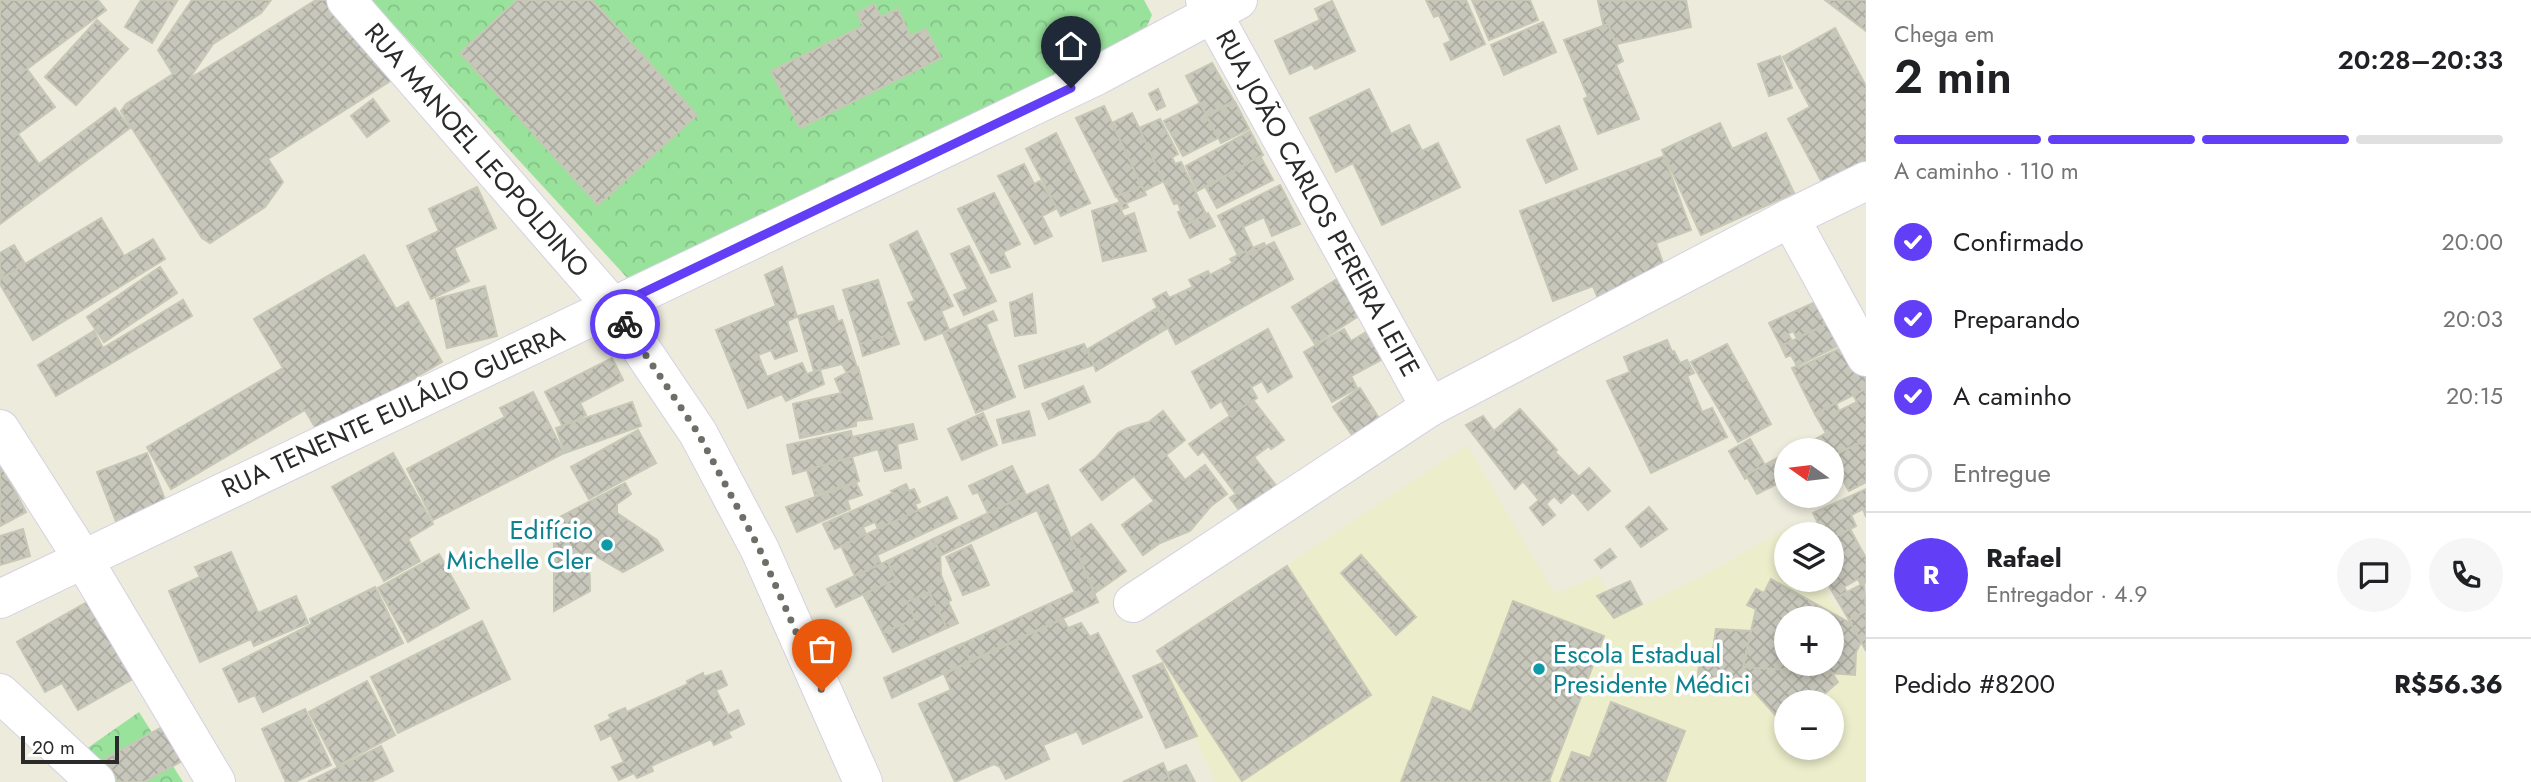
<!DOCTYPE html>
<html lang="pt">
<meta charset="utf-8">
<style>
:root{--surface:#fff;--page:#f6f6f6;--text:#202124;--muted:#757577;--line:#e0e0e0;--accent:#623ef7}
body{margin:0;font-family:Jost,sans-serif;background:var(--page);color:var(--text);height:100vh;display:flex;flex-direction:column;font-size:26px;white-space:nowrap}
*{box-sizing:border-box;margin:0}
p{font-size:23px;color:var(--muted)}
.icon{flex:none;width:38px;height:38px;fill:none;stroke:currentColor;stroke-width:2;stroke-linecap:round;stroke-linejoin:round}
.map{position:relative;flex:1;overflow:hidden}
.sheet{display:flex;flex-direction:column;background:var(--surface);width:665px}
.sheet>*{flex:none}
.needle{width:46px;rotate:284deg}
.controls{position:absolute;left:1774px;top:438px;display:grid;gap:14px}
.controls a{display:grid;place-items:center;width:70px;height:70px;border-radius:50%;background:var(--surface);box-shadow:0 4px 10px #0003;font-size:35px}
.scale{position:absolute;left:21px;bottom:18px;width:98px;box-sizing:border-box;padding-left:7px;border:4px solid #2a2a2a;border-top:0;font-size:19px;line-height:24px;white-space:nowrap;color:#2a2a2a;-webkit-text-stroke:5px #fff;paint-order:stroke}
.pin{position:absolute;display:grid;place-items:center;width:60px;height:60px;color:#fff;margin:-72px -30px;border-radius:50% 50% 50% 0;rotate:-45deg;box-shadow:0 0 7px #0007}
.pin .icon{rotate:45deg}
.courier{position:absolute;display:grid;place-items:center;width:70px;height:70px;margin:-35px;border:5px solid #623ef7;border-radius:50%;background:#fff;color:#222;box-shadow:0 2px 9px #0007}
.summary em{font-style:normal;font-weight:600}
.summary div{display:flex;flex-direction:column-reverse}
.summary{display:flex;align-items:center;justify-content:space-between;height:119px;padding:0 28px}
h1{font-size:46px;font-weight:600;line-height:52px}
.bar{display:grid;grid-template-columns:repeat(4,1fr);gap:10px 7px;align-content:center;height:84px;padding:0 28px}
.bar i{height:9px;border-radius:5px;background:var(--line)}
.bar .on{background:var(--accent)}
.bar p{grid-column:span 4}
.line{display:flex;align-items:center;gap:18px;padding:0 28px;border-top:2px solid var(--line)}
.line div{flex:1}
.round{display:grid;place-items:center;flex:none;width:74px;height:74px;border-radius:37px;background:var(--page)}
ol{padding:0 28px;list-style:none}
li{display:flex;align-items:center;gap:21px;height:77px}
li p{margin-inline-start:auto}
li .icon{padding:7px;border-radius:50%;background:var(--accent);color:#fff;stroke-width:4}
li:last-child{color:var(--muted)}
li i{width:38px;height:38px;border:4px solid var(--line);border-radius:50%}
main{display:flex;flex:1;min-height:0}
.map>svg:first-child{display:block}
.education{fill:#ebedcb;fill-rule:evenodd}
.park{fill:url(#park-crowns)}
.building{fill:url(#building-cross-hatch);stroke:#c7c7b6;stroke-width:2;fill-rule:evenodd}
.lines{fill:none;stroke-linecap:round;stroke-linejoin:round}
.street-casing{stroke:#d5d1e2;stroke-width:40}
.secondary-casing{stroke:#d5d1e2;stroke-width:40}
.street{stroke:#fff;stroke-width:38}
.secondary{stroke:#fff;stroke-width:38}
.done{stroke:#6e6e68;stroke-width:7;stroke-dasharray:0 12.6}
.route{stroke:#623ef7;stroke-width:9}
.culture-dot{fill:#0f9aa8;stroke:#fff;stroke-width:2.5}
.labels{text-anchor:middle;dominant-baseline:central;stroke-width:7;stroke-linejoin:round;paint-order:stroke}
.street-label{font-size:26px;fill:#2a2a2a;stroke:#fff}
.culture-label{font-size:26px;fill:#0d838f;stroke:#fff;text-anchor:end}
</style>
<main>
<div class="map">
<svg width="1866" height="782" viewBox="0 0 1866 782">
<defs>
<pattern id="park-crowns" width="20" height="18" patternUnits="userSpaceOnUse" patternTransform="scale(1.75)"><rect width="20" height="18" fill="#99e29c"/><path d="M2 6a3 3 0 1 1 6 0M12 15a3 3 0 1 1 6 0" fill="none" stroke="#84c287"/></pattern>
<pattern id="building-cross-hatch" width="8" height="8" patternUnits="userSpaceOnUse" patternTransform="scale(1.75)"><rect width="8" height="8" fill="#c7c7bb"/><path d="M0 0l8 8M0 8l8-8" fill="none" stroke="#ababa1"/></pattern>
</defs>
<rect width="100%" height="100%" fill="#ecebdc"/>
<path class="education" d="M1467 445 1555 594 1599 575 1619 616 1699 578 1789 527 1793 534H1787V579H1820L1866 659V782H1215L1157 651ZM1787 618H1832V663H1787ZM1787 702H1832V747H1787Z"/>
<g class="park">
<polygon points="371,0 1144,0 1152,15 1136,51 632,283"/>
<polygon points="139,712 183,782 112,782 79,754"/>
</g>
<g class="building">
<polygon points="0,0 98,0 106,10 27,69 55,107 18,134 39,164 115,108 130,128 0,224"/>
<polygon points="141,0 177,1 152,43 125,27"/>
<polygon points="192,0 271,0 261,13 213,44 189,79 316,0 329,0 398,76 268,159 283,182 265,207 210,243 202,238 121,111 126,104 173,74 158,50"/>
<polygon points="517,0 592,0 697,115 598,205 460,53"/>
<polygon points="1426,0 1466,0 1485,44 1451,60 1444,44 1451,41 1439,15 1434,17"/>
<polygon points="1472,0 1530,0 1538,20 1489,40"/>
<polygon points="1686,0 1691,27 1608,46 1598,1"/>
<polygon points="1825,0 1866,0 1866,31"/>
<polygon points="1332,1 1355,51 1315,69 1312,64 1290,74 1275,41 1320,20 1315,9"/>
<polygon points="874,4 881,17 898,9 910,36 926,29 941,58 800,128 771,71 863,26 857,13"/>
<polygon points="97,20 128,49 76,105 45,77"/>
<polygon points="1543,22 1556,52 1504,75 1491,45"/>
<polygon points="1608,24 1623,61 1616,65 1639,119 1598,134 1584,99 1588,97 1564,40"/>
<polygon points="1835,28 1866,86 1866,168 1826,190 1788,119 1810,107 1783,57"/>
<polygon points="1780,56 1792,88 1769,96 1758,64"/>
<polygon points="1212,63 1234,101 1206,115 1186,76"/>
<polygon points="1158,89 1165,106 1157,110 1149,94"/>
<polygon points="1369,89 1391,134 1409,125 1422,151 1438,143 1460,187 1382,225 1353,163 1336,172 1310,118"/>
<polygon points="373,99 389,121 367,137 351,116"/>
<polygon points="1235,102 1249,129 1221,143 1207,116"/>
<polygon points="1200,103 1218,138 1183,156 1164,121"/>
<polygon points="1104,106 1142,186 1116,197 1076,118"/>
<polygon points="1132,113 1164,181 1144,191 1112,123"/>
<polygon points="1160,119 1178,154 1172,157 1175,164 1181,162 1206,214 1184,226 1178,212 1181,211 1178,203 1174,204 1139,128"/>
<polygon points="1720,123 1732,149 1766,133 1794,193 1701,235 1662,150"/>
<polygon points="1559,126 1577,169 1546,183 1527,140"/>
<polygon points="1250,131 1263,155 1197,191 1186,166"/>
<polygon points="1056,133 1090,203 1061,216 1026,149"/>
<polygon points="1260,156 1273,180 1217,208 1206,188"/>
<polygon points="1664,156 1691,230 1656,243 1667,275 1599,301 1593,286 1553,301 1520,211"/>
<polygon points="1024,164 1034,184 1040,181 1057,208 1042,216 1052,236 1035,244 998,176"/>
<polygon points="1280,185 1300,224 1272,236 1264,217 1243,227 1253,248 1264,243 1267,249 1241,261 1218,216"/>
<polygon points="1142,186 1146,195 1126,203 1128,207 1123,209 1117,196"/>
<polygon points="477,187 496,228 454,248 469,281 431,299 407,246 439,231 429,209"/>
<polygon points="994,193 1020,244 1003,252 1010,267 991,273 958,209"/>
<polygon points="1118,203 1124,217 1134,213 1146,251 1103,261 1092,211"/>
<polygon points="1208,213 1215,226 1190,238 1184,226"/>
<polygon points="101,218 124,256 153,239 165,259 33,340 0,284 0,279"/>
<polygon points="917,231 953,306 941,311 949,330 925,340 908,303 915,301 890,245"/>
<polygon points="1274,242 1293,279 1176,344 1153,299 1166,292 1169,298 1193,287 1189,280 1208,271 1210,275 1233,263 1230,259 1246,251 1248,255"/>
<polygon points="14,245 25,264 0,279 0,253"/>
<polygon points="969,246 996,301 964,315 954,295 968,289 951,254"/>
<polygon points="364,255 396,309 408,302 442,362 319,434 305,410 171,489 147,447 283,368 254,319"/>
<polygon points="160,267 177,293 104,342 87,317"/>
<polygon points="782,267 797,317 787,321 797,351 775,359 771,350 758,355 767,377 802,363 807,374 820,370 824,384 786,401 782,394 748,408 716,330 776,306 765,275"/>
<polygon points="1345,274 1368,310 1315,344 1292,307"/>
<polygon points="878,280 895,333 860,344 843,290"/>
<polygon points="485,286 497,336 447,348 436,299"/>
<polygon points="1032,294 1036,333 1015,336 1010,303"/>
<polygon points="1822,299 1833,321 1797,338 1793,331 1788,334 1792,341 1781,346 1769,323"/>
<polygon points="183,300 192,316 56,396 38,365 94,331 103,348"/>
<polygon points="833,306 838,322 842,320 857,368 847,373 842,364 814,371 798,316"/>
<polygon points="1157,308 1168,328 1096,371 1088,349"/>
<polygon points="993,311 997,320 986,324 1015,397 976,413 943,333"/>
<polygon points="1838,319 1850,340 1797,366 1791,355 1786,357 1781,346"/>
<polygon points="1375,327 1390,355 1351,376 1357,388 1332,402 1304,352 1344,329 1351,341"/>
<polygon points="1268,329 1292,377 1268,392 1262,381 1251,387 1257,398 1230,416 1221,401 1211,408 1192,372"/>
<polygon points="895,333 899,344 863,356 860,344"/>
<polygon points="1667,340 1672,352 1674,351 1680,363 1687,360 1694,373 1687,376 1702,412 1712,408 1727,437 1651,473 1607,381 1630,372 1624,357"/>
<polygon points="1851,343 1866,373 1866,389 1815,414 1792,368 1797,366 1798,368"/>
<polygon points="1084,344 1094,365 1025,388 1019,366"/>
<polygon points="1727,344 1771,424 1738,442 1691,362"/>
<polygon points="612,358 623,380 580,403 586,415 563,427 545,392"/>
<polygon points="858,367 872,419 856,421 856,426 800,438 793,404 841,393 835,379"/>
<polygon points="1083,386 1090,402 1049,419 1042,404"/>
<polygon points="1360,388 1380,420 1354,438 1333,407"/>
<polygon points="1866,389 1866,440 1832,456 1832,450 1816,450 1812,441 1826,433 1815,414 1836,403 1839,411 1857,402 1853,395"/>
<polygon points="533,392 564,453 433,520 407,469 505,417 500,408"/>
<polygon points="1253,400 1284,440 1271,449 1269,446 1254,457 1281,492 1245,518 1230,498 1236,494 1203,451 1198,455 1189,444"/>
<polygon points="632,402 641,426 565,453 556,428"/>
<polygon points="1520,409 1557,450 1555,452 1579,477 1589,468 1610,491 1588,510 1573,492 1561,503 1554,496 1546,504 1555,515 1543,525 1530,508 1539,500 1523,481 1515,489 1466,425 1483,416 1494,431"/>
<polygon points="1029,411 1035,435 1003,443 997,420"/>
<polygon points="1163,411 1185,440 1166,455 1185,480 1205,465 1227,494 1211,506 1190,531 1160,543 1143,555 1122,525 1154,501 1134,476 1102,500 1080,470 1096,458 1118,433 1128,428 1149,422"/>
<polygon points="983,413 997,445 962,460 948,429"/>
<polygon points="913,424 917,439 897,444 901,468 885,471 878,449 793,474 787,445 851,431 852,437"/>
<polygon points="638,430 656,463 589,499 571,467"/>
<polygon points="1750,439 1766,467 1745,479 1729,451"/>
<polygon points="1866,440 1866,482 1849,491 1841,477 1832,481 1832,456"/>
<polygon points="147,453 167,505 117,524 97,472"/>
<polygon points="393,453 433,524 408,539 420,561 384,581 332,487"/>
<polygon points="1787,453 1787,479 1757,494 1746,475"/>
<polygon points="852,457 859,481 815,495 807,470"/>
<polygon points="0,463 26,512 0,526"/>
<polygon points="1012,466 1026,495 988,513 978,492 973,494 969,486"/>
<polygon points="625,483 631,494 617,504 617,513 657,540 663,550 623,572 589,552 590,591 554,611 554,520"/>
<polygon points="856,483 862,495 847,500 850,509 797,532 786,507"/>
<polygon points="906,484 909,491 914,489 920,502 915,504 918,511 878,529 875,522 863,527 866,535 835,549 823,524 893,493 891,491"/>
<polygon points="1048,485 1098,602 970,661 962,644 1075,592 1037,510 942,555 933,539"/>
<polygon points="1866,489 1866,517 1863,509 1851,515 1856,526 1832,538 1832,534 1823,534 1813,513"/>
<polygon points="947,497 957,518 877,555 881,564 855,576 841,546"/>
<polygon points="1649,507 1667,529 1641,547 1626,527"/>
<polygon points="1091,524 1126,571 1095,593 1071,538"/>
<polygon points="23,529 30,556 0,565 0,536"/>
<polygon points="1850,529 1866,558 1866,582 1861,585 1858,579 1844,587 1847,592 1836,598 1825,579 1832,579 1832,550 1837,548 1832,538"/>
<polygon points="933,539 940,553 941,575 951,600 948,602 958,623 947,628 929,592 907,602 915,619 883,633 863,594 896,579 887,561"/>
<polygon points="971,545 989,585 963,595 946,557"/>
<polygon points="1610,549 1616,557 1601,568 1595,560"/>
<polygon points="231,552 258,613 296,596 308,623 254,646 251,639 200,662 169,591 200,577 195,567"/>
<polygon points="439,554 469,608 408,642 378,588"/>
<polygon points="1361,555 1416,617 1396,635 1341,573"/>
<polygon points="887,561 896,579 836,607 827,589"/>
<polygon points="1287,566 1371,695 1242,781 1157,651"/>
<path d="M1771 579 1866 632 1856 652 1855 675 1743 667 1756 609 1747 605 1756 589 1764 593ZM1787 618H1832V663H1787Z"/>
<polygon points="1630,581 1642,604 1614,618 1597,596"/>
<polygon points="1864,583 1866,611 1849,620 1836,598"/>
<polygon points="375,587 403,643 263,712 255,695 239,702 223,669 312,624 310,619"/>
<polygon points="929,592 947,628 893,652 883,633 915,619 907,602"/>
<polygon points="101,594 145,672 78,710 62,683 45,692 17,642"/>
<polygon points="1513,601 1604,636 1549,781 1551,782 1401,782 1433,697 1471,712"/>
<polygon points="1866,611 1866,651 1849,620"/>
<polygon points="1063,619 1068,628 1081,623 1090,637 1098,633 1142,717 1083,744 1077,731 1043,745 1049,759 1006,779 1000,767 994,764 955,782 919,704 951,690 944,674"/>
<polygon points="482,621 510,679 398,733 371,677"/>
<polygon points="1716,629 1751,631 1743,667 1832,673 1838,682 1815,702 1787,702 1786,727 1743,679 1698,677 1700,649 1713,650"/>
<polygon points="963,643 970,661 892,698 884,678"/>
<polygon points="1162,663 1197,736 1166,748 1133,676"/>
<polygon points="721,671 727,685 716,690 728,715 738,710 744,724 728,732 731,737 714,745 711,739 651,766 653,771 637,778 634,773 619,780 612,767 624,762 611,735 601,740 595,726 611,719 609,715 625,708 627,712 688,684 687,681 703,673 704,677"/>
<polygon points="367,681 395,735 337,766 309,712"/>
<polygon points="1611,702 1685,731 1665,782 1560,782 1572,752 1590,758"/>
<polygon points="305,709 331,765 295,782 286,782 262,729"/>
<polygon points="162,727 182,761 144,782 118,782 105,759"/>
<polygon points="381,746 393,771 371,782 308,782"/>
<polygon points="1163,763 1171,782 1123,782"/>
<polygon points="1186,765 1195,782 1171,782 1167,773"/>
</g>
<g class="lines">
<g class="street-casing">
<g id="street">
<polyline points="346,0 613,307 698,433 760,550 863,782"/>
<polyline points="1205,0 1430,407"/>
<polyline points="1790,218 1866,357"/>
<polyline points="1133,603 1430,407 1790,218 1866,181"/>
<polyline points="0,693 96,782"/>
</g>
</g>
<g class="secondary-casing">
<g id="secondary">
<polyline points="0,429 83,559 216,782"/>
<polyline points="0,599 1096,76 1238,0"/>
</g>
</g>
<use href="#street" class="street"/>
<use href="#secondary" class="secondary"/>
</g>
<g class="lines">
<polyline class="done" points="625,324 698,433 760,550 822,691"/>
<polyline class="route" points="625,324 613,307 1071,88"/>
</g>
<g class="culture-dot">
<circle cx="607" cy="545" r="7"/>
<circle cx="1539" cy="669" r="7"/>
</g>
<g class="labels">
<g class="street-label">
<text transform="translate(477 150) rotate(49)">RUA MANOEL LEOPOLDINO</text>
<text transform="translate(1318 203) rotate(61)">RUA JOÃO CARLOS PEREIRA LEITE</text>
<text transform="translate(393 411) rotate(-25)">RUA TENENTE EULÁLIO GUERRA</text>
</g>
<g class="culture-label">
<text x="593" y="530">Edifício<tspan x="593" dy="30">Michelle Cler</tspan></text>
<text x="1553" y="654" text-anchor="start">Escola Estadual<tspan x="1553" dy="30">Presidente Médici</tspan></text>
</g>
</g>
</svg>
<div class="controls">
<a><svg class="needle" viewBox="-14 -14 28 28"><path d="M0-13l5 13h-10z" fill="#e53935"/><path d="M0 13l5-13h-10z" fill="#757577"/></svg></a>
<a><svg class="icon" aria-label="layers" viewBox="0 0 24 24"><path d="M12 4l9 5-9 5-9-5zM3 14l9 5 9-5"/></svg></a>
<a>+</a>
<a>−</a>
</div>
<div class="scale">20 m</div>
<div class="pin" style="left:822px;top:691px;background:#ea580c"><svg class="icon" aria-label="bag" viewBox="0 0 24 24"><path d="M5 8h14l-1 12H6zM9 8a3 3 0 0 1 6 0"/></svg></div>
<div class="pin" style="left:1071px;top:88px;background:#1f2937"><svg class="icon" aria-label="home" viewBox="0 0 24 24"><path d="M3 11l9-7 9 7M6 9v11h12V9"/></svg></div>
<div class="courier" style="left:625px;top:324px"><svg class="icon" aria-label="bike" viewBox="0 0 24 24"><circle cx="6" cy="16" r="4"/><circle cx="18" cy="16" r="4"/><path d="M6 16l4-8h5l3 8M10 8l3 8H6M13 5h3"/></svg></div>
</div>
<section class="sheet">
<div class="summary"><div><h1>2 min</h1><p>Chega em</p></div><em>20:28–20:33</em></div>
<div class="bar"><i class="on"></i><i class="on"></i><i class="on"></i><i></i><p>A caminho · 110 m</p></div>
<ol>
<li><svg class="icon" aria-label="check" viewBox="0 0 24 24"><path d="M5 12l5 5 9-10"/></svg>Confirmado<p>20:00</p></li>
<li><svg class="icon" aria-label="check" viewBox="0 0 24 24"><path d="M5 12l5 5 9-10"/></svg>Preparando<p>20:03</p></li>
<li><svg class="icon" aria-label="check" viewBox="0 0 24 24"><path d="M5 12l5 5 9-10"/></svg>A caminho<p>20:15</p></li>
<li><i></i>Entregue</li>
</ol>
<div class="line" style="height:126px"><b class="round" style="background:var(--accent);color:#fff">R</b><div><b>Rafael</b><p>Entregador · 4.9</p></div><a class="round"><svg class="icon" aria-label="chat" viewBox="0 0 24 24"><path d="M4 5h16v11H9l-5 4z"/></svg></a><a class="round"><svg class="icon" aria-label="phone" viewBox="0 0 24 24"><path d="M5 4h4l2 5-3 2q2 4 5 5l2-3 5 2v4C11 20 4 13 5 4z"/></svg></a></div>
<div class="line" style="height:91px"><div>Pedido #8200</div><b>R$56.36</b></div>
</section>
</main>
